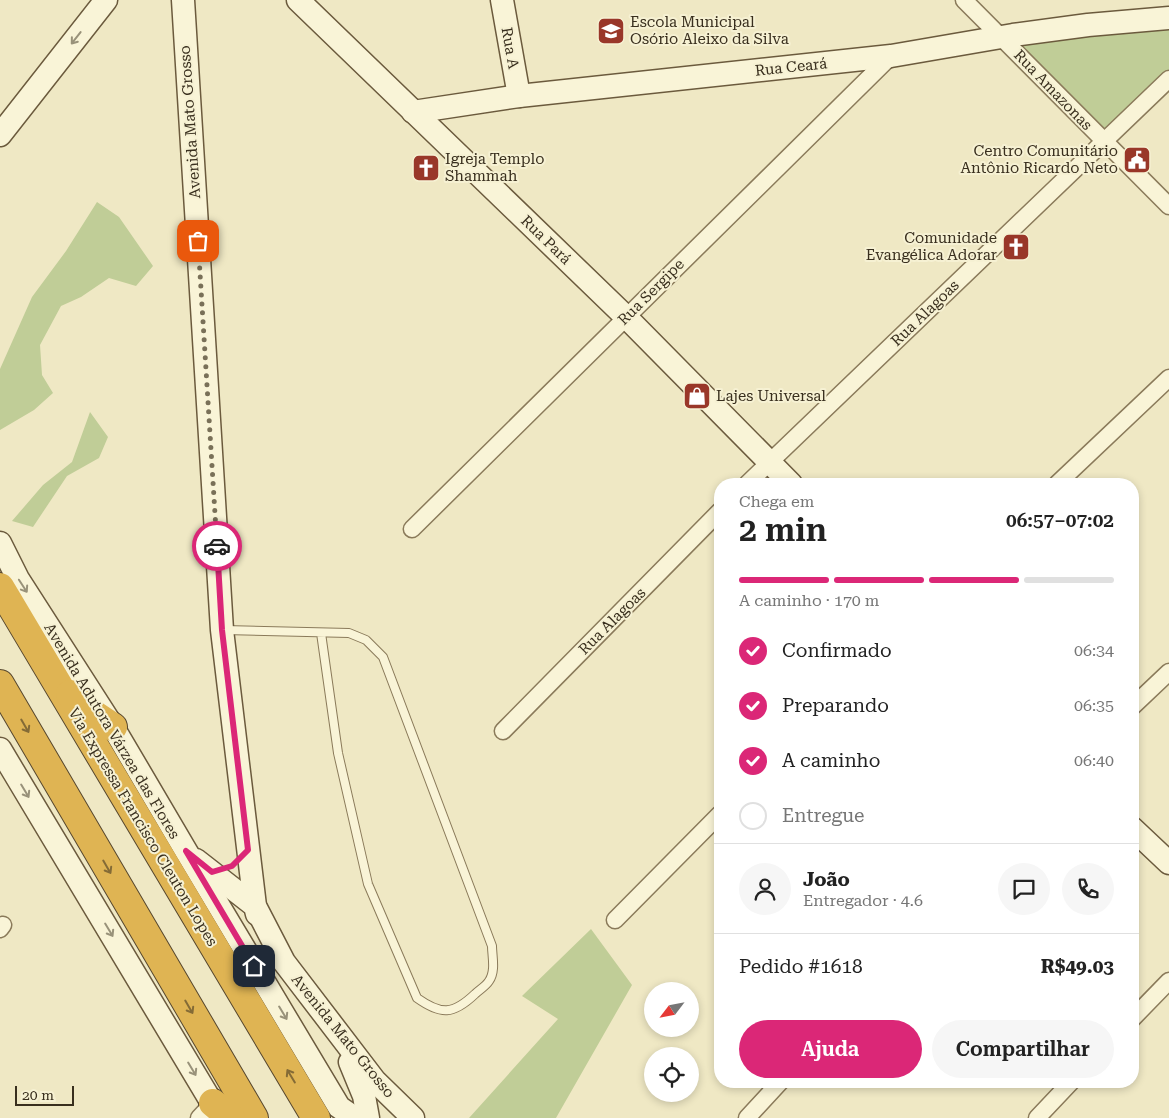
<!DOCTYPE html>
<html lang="pt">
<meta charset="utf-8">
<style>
:root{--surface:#fff;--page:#f6f6f6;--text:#222;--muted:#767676;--line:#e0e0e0;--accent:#db2777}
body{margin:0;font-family:"Roboto Serif",serif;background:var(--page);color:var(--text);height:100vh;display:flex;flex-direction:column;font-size:19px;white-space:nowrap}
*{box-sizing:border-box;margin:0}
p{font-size:16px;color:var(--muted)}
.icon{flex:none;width:28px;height:28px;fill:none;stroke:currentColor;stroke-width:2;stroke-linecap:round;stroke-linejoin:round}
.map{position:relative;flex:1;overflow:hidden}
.side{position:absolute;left:714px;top:478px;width:425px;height:610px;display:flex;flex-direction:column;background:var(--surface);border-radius:20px;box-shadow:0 2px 8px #0003}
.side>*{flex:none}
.needle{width:32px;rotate:238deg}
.buttons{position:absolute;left:644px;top:982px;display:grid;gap:10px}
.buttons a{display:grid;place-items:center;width:55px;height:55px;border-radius:50%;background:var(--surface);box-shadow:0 2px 8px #0003;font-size:25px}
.scale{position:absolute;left:15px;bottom:12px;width:59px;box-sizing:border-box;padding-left:5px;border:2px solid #392f1e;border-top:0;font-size:14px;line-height:18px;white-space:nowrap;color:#392f1e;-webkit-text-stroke:4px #f6f1d3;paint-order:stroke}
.pin{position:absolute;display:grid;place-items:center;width:42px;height:42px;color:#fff;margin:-21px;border-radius:10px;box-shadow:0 2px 8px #0006}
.courier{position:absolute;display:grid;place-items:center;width:50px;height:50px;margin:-25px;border:4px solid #db2777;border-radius:50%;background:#fff;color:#222;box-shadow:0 1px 6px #0007}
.headline em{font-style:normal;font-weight:600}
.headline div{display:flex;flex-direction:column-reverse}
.headline{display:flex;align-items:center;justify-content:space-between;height:85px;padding:0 25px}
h1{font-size:32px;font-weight:600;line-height:38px}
.bar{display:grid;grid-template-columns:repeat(4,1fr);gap:8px 5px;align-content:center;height:60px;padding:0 25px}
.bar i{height:6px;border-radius:4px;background:var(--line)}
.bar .current{background:var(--accent)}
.bar p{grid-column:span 4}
.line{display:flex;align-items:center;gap:12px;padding:0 25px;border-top:1px solid var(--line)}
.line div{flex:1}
.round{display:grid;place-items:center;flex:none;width:52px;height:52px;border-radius:26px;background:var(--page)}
ol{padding:0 25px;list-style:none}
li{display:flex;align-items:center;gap:15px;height:55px}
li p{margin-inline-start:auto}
li .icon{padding:5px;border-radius:50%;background:var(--accent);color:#fff;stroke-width:4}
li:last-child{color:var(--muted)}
li i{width:28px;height:28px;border:2px solid var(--line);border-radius:50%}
.action{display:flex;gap:10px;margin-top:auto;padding:10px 25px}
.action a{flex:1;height:58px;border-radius:30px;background:var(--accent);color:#fff;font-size:20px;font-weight:600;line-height:58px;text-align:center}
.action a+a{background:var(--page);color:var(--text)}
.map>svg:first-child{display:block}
.green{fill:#c0cd97}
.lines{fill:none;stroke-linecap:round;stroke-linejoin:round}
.lane-casing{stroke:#8a7a5a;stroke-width:10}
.street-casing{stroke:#8a7a5a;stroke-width:19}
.secondary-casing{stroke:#6b5a3d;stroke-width:25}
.highway-casing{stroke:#57472e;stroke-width:30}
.lane{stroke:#f9f4d7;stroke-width:8}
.street{stroke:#f9f4d7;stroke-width:16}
.secondary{stroke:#f9f4d7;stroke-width:22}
.highway{stroke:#dfb453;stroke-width:28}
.oneway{stroke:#99927a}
.oneway2{stroke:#846b36}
.done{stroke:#797058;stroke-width:5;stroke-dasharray:0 9}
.route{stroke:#db2777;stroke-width:6}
.labels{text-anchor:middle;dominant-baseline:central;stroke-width:4;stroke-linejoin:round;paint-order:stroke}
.poi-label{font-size:15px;fill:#392f1e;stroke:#f6f1d3;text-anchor:start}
.street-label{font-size:15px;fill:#392f1e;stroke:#f6f1d3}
</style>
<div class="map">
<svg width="1169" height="1118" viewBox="0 0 1169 1118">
<rect width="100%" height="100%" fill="#efe8c4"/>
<g class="green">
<polygon points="1169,18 1169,79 1105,142 1002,37"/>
<polygon points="97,202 119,217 153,266 136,286 109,278 81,297 61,306 40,345 42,375 53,393 34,410 0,430 0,369 32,297 66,251"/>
<polygon points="90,412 108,437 99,458 67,476 33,527 12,521 43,485 72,462"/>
<polygon points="591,929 632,985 556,1118 469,1118 558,1019 522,996"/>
</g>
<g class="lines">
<g class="lane-casing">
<path id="lane" d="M224 630 349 633 366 640 383 657 492 946C492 956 496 971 489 981 486 986 479 990 475 994 453 1015 441 1015 417 998L368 884 338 753 321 633"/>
</g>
<g class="street-casing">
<g id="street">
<polyline points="964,0 1169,206"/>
<polyline points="747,484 1169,79"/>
<polyline points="1057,484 1169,378"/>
<polyline points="412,529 891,56"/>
<polyline points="1132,707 1169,672"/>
<polyline points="503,731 720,511"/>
<polyline points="615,920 720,814"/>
<polyline points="0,929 3,925"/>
<polyline points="1132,1019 1169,981"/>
<polyline points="199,1118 213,1103"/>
<polyline points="747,1118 781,1081"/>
<polyline points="1037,1118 1072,1081"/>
</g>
</g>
<g class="secondary-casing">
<g id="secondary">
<polyline points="183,0 222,630 255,906 284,962 375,1081 413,1118"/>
<polyline points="298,0 626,317 791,484"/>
<polyline points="502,0 519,96"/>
<polyline points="413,112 519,96 891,56 1013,35 1088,25 1169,18"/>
<polyline points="0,135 106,0"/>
<polyline points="0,543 18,579 113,727 186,851 339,1107 355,1118"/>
<polyline points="0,749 221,1118"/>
<polyline points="1132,828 1169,863"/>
<polyline points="196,860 255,906 257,914"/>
<polyline points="350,1062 364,1096 368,1118"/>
</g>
</g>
<g class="highway-casing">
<g id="highway">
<polyline points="0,587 316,1118"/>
<polyline points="0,684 254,1118"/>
<polyline points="70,694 89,711 113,727"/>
<polyline points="213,1103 231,1118"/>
</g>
</g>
<use href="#lane" class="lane"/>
<use href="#street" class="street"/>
<use href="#secondary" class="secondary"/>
<use href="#highway" class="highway"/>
</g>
<defs><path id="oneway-shaft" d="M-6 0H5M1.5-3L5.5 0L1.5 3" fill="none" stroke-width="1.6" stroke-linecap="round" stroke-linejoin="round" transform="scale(1.25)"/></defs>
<g class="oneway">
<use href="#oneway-shaft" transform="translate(76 38) rotate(128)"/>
<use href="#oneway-shaft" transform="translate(23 586) rotate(57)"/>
<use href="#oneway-shaft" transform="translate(25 791) rotate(59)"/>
<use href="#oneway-shaft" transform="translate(109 930) rotate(59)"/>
<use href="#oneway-shaft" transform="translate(283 1013) rotate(59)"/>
<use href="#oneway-shaft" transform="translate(192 1069) rotate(59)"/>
</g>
<g class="oneway2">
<use href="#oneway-shaft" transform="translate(25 726) rotate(60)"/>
<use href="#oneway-shaft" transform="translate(107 867) rotate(60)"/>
<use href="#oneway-shaft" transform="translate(189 1007) rotate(60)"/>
<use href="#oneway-shaft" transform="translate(291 1076) rotate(-121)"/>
</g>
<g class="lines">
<polyline class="done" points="198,241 217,546"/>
<polyline class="route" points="217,546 222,630 248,850 232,866 212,872 186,851 254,966"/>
</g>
<defs>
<g id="school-square" transform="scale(1.4375)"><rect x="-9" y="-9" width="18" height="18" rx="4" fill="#993729" stroke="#f6f1d3"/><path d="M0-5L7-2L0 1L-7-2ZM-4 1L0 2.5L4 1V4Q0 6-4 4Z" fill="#fff"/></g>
<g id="civic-square" transform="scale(1.4375)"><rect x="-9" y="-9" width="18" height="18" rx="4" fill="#993729" stroke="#f6f1d3"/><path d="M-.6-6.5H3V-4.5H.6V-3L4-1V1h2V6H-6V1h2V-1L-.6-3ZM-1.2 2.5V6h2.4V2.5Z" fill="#fff"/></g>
<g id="church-square" transform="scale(1.4375)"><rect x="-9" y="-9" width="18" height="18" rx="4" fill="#993729" stroke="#f6f1d3"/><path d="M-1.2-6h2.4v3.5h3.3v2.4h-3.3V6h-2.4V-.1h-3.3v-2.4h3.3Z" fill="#fff"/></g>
<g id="shop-square" transform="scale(1.4375)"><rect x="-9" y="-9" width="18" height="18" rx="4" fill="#993729" stroke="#f6f1d3"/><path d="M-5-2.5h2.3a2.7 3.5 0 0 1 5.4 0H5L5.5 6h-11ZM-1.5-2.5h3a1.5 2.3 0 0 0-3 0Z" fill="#fff"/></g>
</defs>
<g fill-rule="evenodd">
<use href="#school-square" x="611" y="31"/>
<use href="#civic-square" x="1137" y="160"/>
<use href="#church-square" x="426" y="168"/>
<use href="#church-square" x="1016" y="247"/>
<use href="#shop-square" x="697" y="396"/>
</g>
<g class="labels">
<g class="poi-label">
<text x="630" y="22">Escola Municipal<tspan x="630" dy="17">Osório Aleixo da Silva</tspan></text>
<text x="1118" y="151" text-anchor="end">Centro Comunitário<tspan x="1118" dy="17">Antônio Ricardo Neto</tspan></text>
<text x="445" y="159">Igreja Templo<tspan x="445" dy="17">Shammah</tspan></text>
<text x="997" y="238" text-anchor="end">Comunidade<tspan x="997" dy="17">Evangélica Adorar</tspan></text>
<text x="716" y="396">Lajes Universal</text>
</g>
<g class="street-label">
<text transform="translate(510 48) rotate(80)">Rua A</text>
<text transform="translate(791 67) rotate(-6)">Rua Ceará</text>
<text transform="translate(1053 90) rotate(46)">Rua Amazonas</text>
<text transform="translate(190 122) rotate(-94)">Avenida Mato Grosso</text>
<text transform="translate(546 240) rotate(44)">Rua Pará</text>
<text transform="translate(651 292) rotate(-45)">Rua Sergipe</text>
<text transform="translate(925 313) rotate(-44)">Rua Alagoas</text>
<text transform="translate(612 621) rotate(-45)">Rua Alagoas</text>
<text transform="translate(112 731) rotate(59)">Avenida Adutora Várzea das Flores</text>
<text transform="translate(143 827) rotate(59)">Via Expressa Francisco Cleuton Lopes</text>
<text transform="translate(343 1036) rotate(51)">Avenida Mato Grosso</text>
</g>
</g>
</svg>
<div class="buttons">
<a><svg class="needle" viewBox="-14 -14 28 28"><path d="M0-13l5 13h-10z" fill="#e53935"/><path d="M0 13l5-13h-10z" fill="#767676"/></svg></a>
<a><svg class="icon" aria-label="locate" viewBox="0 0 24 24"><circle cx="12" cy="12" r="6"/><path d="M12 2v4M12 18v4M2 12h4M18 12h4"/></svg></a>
</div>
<div class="scale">20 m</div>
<div class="pin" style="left:198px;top:241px;background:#ea580c"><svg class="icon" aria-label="bag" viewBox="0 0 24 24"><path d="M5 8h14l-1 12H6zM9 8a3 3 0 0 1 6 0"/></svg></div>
<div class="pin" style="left:254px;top:966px;background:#1f2937"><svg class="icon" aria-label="home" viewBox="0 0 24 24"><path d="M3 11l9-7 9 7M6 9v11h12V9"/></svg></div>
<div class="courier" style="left:217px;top:546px"><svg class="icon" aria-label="car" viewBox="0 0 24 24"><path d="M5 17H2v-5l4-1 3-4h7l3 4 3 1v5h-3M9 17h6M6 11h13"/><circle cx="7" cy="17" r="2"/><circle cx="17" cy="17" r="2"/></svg></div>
<section class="side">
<div class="headline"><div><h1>2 min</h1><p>Chega em</p></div><em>06:57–07:02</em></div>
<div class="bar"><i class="current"></i><i class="current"></i><i class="current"></i><i></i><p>A caminho · 170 m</p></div>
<ol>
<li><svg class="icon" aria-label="check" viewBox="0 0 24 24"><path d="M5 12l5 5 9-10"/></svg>Confirmado<p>06:34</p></li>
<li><svg class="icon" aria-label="check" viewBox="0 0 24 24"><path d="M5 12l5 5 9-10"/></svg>Preparando<p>06:35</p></li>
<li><svg class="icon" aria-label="check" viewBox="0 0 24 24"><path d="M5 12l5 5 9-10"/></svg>A caminho<p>06:40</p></li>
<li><i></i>Entregue</li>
</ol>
<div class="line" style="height:90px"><a class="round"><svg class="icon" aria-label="person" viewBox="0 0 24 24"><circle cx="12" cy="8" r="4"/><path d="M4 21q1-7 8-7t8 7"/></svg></a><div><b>João</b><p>Entregador · 4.6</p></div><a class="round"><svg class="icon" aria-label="chat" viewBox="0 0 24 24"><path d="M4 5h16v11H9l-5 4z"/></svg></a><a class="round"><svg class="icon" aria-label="phone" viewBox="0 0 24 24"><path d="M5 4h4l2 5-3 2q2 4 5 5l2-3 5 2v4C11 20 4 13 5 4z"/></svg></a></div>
<div class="line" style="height:65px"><div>Pedido #1618</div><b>R$49.03</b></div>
<div class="action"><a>Ajuda</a><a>Compartilhar</a></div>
</section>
</div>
